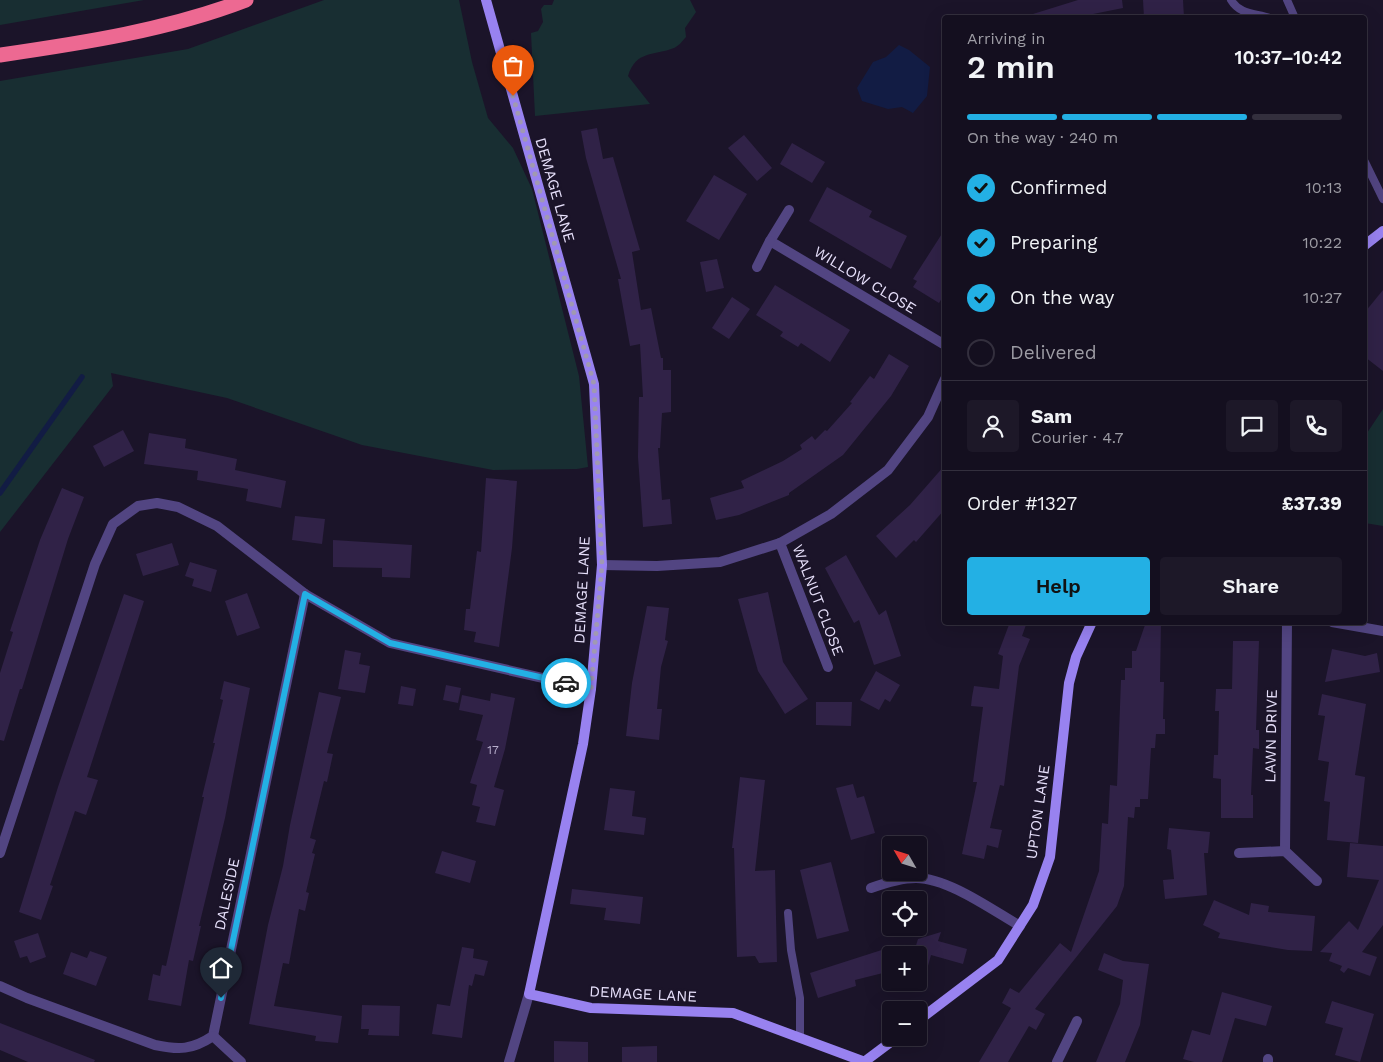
<!DOCTYPE html>
<meta charset="utf-8">
<style>
:root{--surface:#140f1f;--page:#1d1828;--text:#f1f3f6;--muted:#9d9ca4;--line:#332f3d;--accent:#23b0e4}
body{margin:0;font-family:"Work Sans",sans-serif;background:var(--page);color:var(--text);height:100vh;display:flex;flex-direction:column;font-size:19px;white-space:nowrap}
*{box-sizing:border-box;margin:0}
p{font-size:16px;color:var(--muted)}
.icon{flex:none;width:28px;height:28px;fill:none;stroke:currentColor;stroke-width:2;stroke-linecap:round;stroke-linejoin:round}
.map{position:relative;flex:1;overflow:hidden}
.details{position:absolute;left:942px;top:15px;width:425px;height:610px;display:flex;flex-direction:column;background:var(--surface);border-radius:5px;box-shadow:0 5px 20px #0002,0 0 0 1px var(--line)}
.details>*{flex:none}
.needle{width:32px;rotate:309deg}
.controls{position:absolute;left:882px;top:836px;display:grid;gap:10px}
.controls a{display:grid;place-items:center;width:45px;height:45px;border-radius:5px;background:var(--surface);box-shadow:0 5px 20px #0002,0 0 0 1px var(--line);font-size:25px}
.pin{position:absolute;display:grid;place-items:center;width:42px;height:42px;color:#fff;margin:-51px -21px;border-radius:50% 50% 50% 0;rotate:-45deg;box-shadow:0 0 5px #0007}
.pin .icon{rotate:45deg}
.courier{position:absolute;display:grid;place-items:center;width:50px;height:50px;margin:-25px;border:4px solid #23b0e4;border-radius:50%;background:#fff;color:#222;box-shadow:0 1px 6px #0007}
.headline em{font-style:normal;font-weight:600}
.headline div{display:flex;flex-direction:column-reverse}
.headline{display:flex;align-items:center;justify-content:space-between;height:85px;padding:0 25px}
h1{font-size:32px;font-weight:600;line-height:38px}
.bar{display:grid;grid-template-columns:repeat(4,1fr);gap:8px 5px;align-content:center;height:60px;padding:0 25px}
.bar i{height:6px;border-radius:4px;background:var(--line)}
.bar .current{background:var(--accent)}
.bar p{grid-column:span 4}
.line{display:flex;align-items:center;gap:12px;padding:0 25px;border-top:1px solid var(--line)}
.line div{flex:1}
.round{display:grid;place-items:center;flex:none;width:52px;height:52px;border-radius:5px;background:var(--page)}
ol{padding:0 25px;list-style:none}
li{display:flex;align-items:center;gap:15px;height:55px}
li p{margin-inline-start:auto}
li .icon{padding:5px;border-radius:50%;background:var(--accent);color:#111;stroke-width:4}
li:last-child{color:var(--muted)}
li i{width:28px;height:28px;border:2px solid var(--line);border-radius:50%}
.primary-button{display:flex;gap:10px;margin-top:auto;padding:10px 25px}
.primary-button a{flex:1;height:58px;border-radius:5px;background:var(--accent);color:#111;font-size:20px;font-weight:600;line-height:58px;text-align:center}
.primary-button a+a{background:var(--page);color:var(--text)}
.map>svg:first-child{display:block}
.green{fill:#182e32}
.water{fill:#121c44}
.lines{fill:none;stroke-linecap:round;stroke-linejoin:round}
.stream{stroke:#121c44;stroke-width:5.5}
.building{fill:#302247}
.lane{stroke:#524582;stroke-width:8}
.street{stroke:#524582;stroke-width:10}
.secondary{stroke:#9882f0;stroke-width:10}
.highway{stroke:#ed6992;stroke-width:15}
.done{stroke:#a099b2;stroke-width:5;stroke-dasharray:0 9}
.route{stroke:#23b0e4;stroke-width:6}
.labels{text-anchor:middle;dominant-baseline:central;stroke-width:5;stroke-linejoin:round;paint-order:stroke}
.number-label{font-size:12px;fill:#b9b0ce}
.street-label{font-size:15px;fill:#e7e0fb;stroke:#1b1429}
</style>
<div class="map">
<svg width="1383" height="1062" viewBox="0 0 1383 1062">
<rect width="100%" height="100%" fill="#1b1429"/>
<g class="green">
<polygon points="0,0 144,0 0,25"/>
<polygon points="324,0 459,0 472,62 488,118 513,148 532,189 579,376 588,467 577,469 493,470 362,445 227,398 111,373 113,386 0,532 0,81 188,49"/>
<path d="M554 0H690L696 12 685 28 686 37C683 40 679 46 674 48 654 56 636 50 628 76L650 104 535 116 531 33 538 31 543 22 541 9 544 5H552Z"/>
<polygon points="1383,409 1383,526 1365,523 1365,436"/>
</g>
<polygon class="water" points="899,45 909,50 930,67 927,96 913,113 902,107 888,109 862,101 857,88 873,62 886,57"/>
<g class="lines">
<polyline class="stream" points="0,493 82,377"/>
</g>
<g class="building">
<polygon points="1078,0 1122,0 1123,8 1073,18 1034,18 1033,14"/>
<polygon points="1143,0 1183,0 1184,18 1144,18"/>
<polygon points="597,128 603,159 613,157 640,250 632,252 641,310 651,308 661,358 663,358 663,370 671,370 671,412 662,413 660,448 658,448 662,500 670,499 672,524 643,527 638,457 639,397 643,397 640,344 630,346 618,279 621,279 586,158 581,131"/>
<polygon points="744,135 772,168 757,181 728,148"/>
<polygon points="792,143 825,162 812,183 780,164"/>
<polygon points="714,175 747,194 719,240 686,221"/>
<polygon points="827,187 872,211 869,217 907,236 891,269 809,221"/>
<polygon points="945,229 945,293 939,303 913,287 917,281 913,279"/>
<polygon points="717,259 724,288 706,292 700,262"/>
<polygon points="775,285 850,330 830,362 801,343 798,347 780,336 783,332 756,315"/>
<polygon points="1383,290 1383,371 1365,357 1365,312"/>
<polygon points="732,297 750,309 729,339 712,328"/>
<polygon points="889,354 909,366 891,396 843,455 789,493 789,495 739,515 716,520 710,498 744,488 741,481 783,461 802,449 800,445 812,436 815,440 825,430 827,431 852,403 850,402 870,376 874,379"/>
<polygon points="123,430 134,451 104,467 93,446"/>
<polygon points="149,433 186,439 185,448 237,459 235,470 286,481 281,508 246,501 248,489 197,480 198,471 144,464"/>
<polygon points="945,465 945,509 916,542 914,540 896,558 876,536 910,505"/>
<polygon points="486,478 517,481 512,548 499,647 474,642 476,632 464,630 466,609 470,609 477,551 481,552"/>
<polygon points="62,488 84,497 68,539 22,689 20,689 4,741 0,740 0,673 13,632 10,631 40,540"/>
<polygon points="295,516 325,519 322,544 292,540"/>
<polygon points="333,540 412,545 410,578 382,577 382,568 333,567"/>
<polygon points="172,543 179,565 143,576 136,554"/>
<polygon points="846,555 879,615 886,610 901,656 874,665 859,620 854,623 825,568"/>
<polygon points="190,562 217,570 211,592 192,586 194,579 185,576"/>
<polygon points="768,592 783,662 808,699 785,714 758,671 738,599"/>
<polygon points="247,593 260,628 237,636 225,601"/>
<polygon points="124,594 144,601 87,777 98,780 86,815 75,811 50,885 53,886 41,920 19,912 58,787"/>
<polygon points="647,606 669,608 665,640 668,641 661,667 657,709 662,709 659,740 626,736 632,683"/>
<polygon points="1010,622 1027,622 1022,636 1030,639 1019,666 1004,786 1000,785 990,828 1002,830 998,848 987,845 984,859 962,854 977,782 973,782 983,707 971,706 972,697 974,686 999,689 1003,656 998,654"/>
<polygon points="1146,622 1161,622 1160,682 1164,682 1163,719 1165,719 1165,734 1156,734 1155,748 1151,748 1148,799 1140,799 1140,807 1135,807 1134,818 1128,817 1124,886 1117,906 1035,1009 1045,1014 1036,1030 1029,1026 1008,1062 979,1062 1011,1008 1002,1003 1010,988 1019,993 1060,943 1071,952 1099,871 1102,823 1108,824 1110,785 1117,786 1121,680 1125,680 1125,668 1132,668 1132,651 1136,651"/>
<polygon points="1233,641 1259,641 1256,730 1259,730 1259,749 1253,748 1251,795 1253,795 1253,818 1221,818 1221,779 1213,778 1214,755 1218,755 1219,711 1215,711 1216,689 1232,689"/>
<polygon points="1332,649 1365,656 1377,653 1380,672 1325,682"/>
<polygon points="345,650 361,653 359,664 370,666 365,693 338,689"/>
<polygon points="876,671 900,685 890,702 885,699 879,710 860,700"/>
<polygon points="224,681 250,688 225,818 199,926 201,926 193,961 189,960 181,1006 148,1000 153,974 160,976 162,965 166,966 204,797 202,797 215,743 213,743 223,700 220,699"/>
<polygon points="446,685 461,688 458,703 443,700"/>
<polygon points="401,686 416,689 413,706 398,704"/>
<polygon points="319,692 341,697 327,753 333,754 327,782 324,781 310,838 316,840 312,853 315,854 306,892 309,893 305,911 299,909 289,964 283,963 274,1006 342,1016 338,1043 315,1041 316,1036 249,1024 268,925 283,866 290,825"/>
<polygon points="491,693 515,698 505,749 494,787 504,790 495,826 476,822 480,807 472,805 477,785 470,783 483,742 476,740 483,715 459,710 462,695 490,701"/>
<polygon points="1322,694 1366,704 1355,775 1365,777 1358,843 1327,840 1330,802 1324,801 1329,762 1318,760 1325,716 1318,715"/>
<polygon points="816,702 852,702 851,726 816,725"/>
<polygon points="740,777 765,780 755,871 775,870 777,962 759,963 755,956 737,957 734,848 732,848"/>
<polygon points="853,784 857,798 864,796 875,833 851,840 836,788"/>
<polygon points="610,788 635,791 632,816 646,818 644,835 604,830"/>
<polygon points="1169,828 1210,832 1208,853 1204,853 1207,895 1165,899 1163,880 1174,879 1171,850 1167,849"/>
<polygon points="1350,843 1383,846 1383,925 1362,952 1377,957 1370,976 1348,968 1344,973 1340,970 1342,966 1329,961 1332,953 1320,952 1349,921 1358,930 1379,880 1347,877"/>
<polygon points="442,851 476,861 470,883 435,873"/>
<polygon points="831,862 849,931 817,939 800,870"/>
<polygon points="572,889 643,897 640,924 604,920 606,908 570,904"/>
<polygon points="1214,900 1249,915 1251,903 1269,906 1268,912 1315,916 1312,951 1288,950 1218,938 1220,933 1203,925"/>
<polygon points="941,932 938,941 967,949 963,964 931,955 926,973 919,971 919,955 913,955 918,939"/>
<polygon points="38,933 46,957 30,963 27,956 20,958 14,941"/>
<polygon points="462,947 474,949 473,958 488,961 484,976 475,974 472,986 469,985 462,1038 432,1034 437,1004 450,1006"/>
<polygon points="891,947 891,971 855,980 856,986 818,998 810,973"/>
<polygon points="90,951 107,957 96,986 63,974 71,952 87,958"/>
<polygon points="1104,953 1123,961 1149,964 1140,1025 1125,1062 1096,1062 1120,1004 1123,980 1098,970"/>
<polygon points="1222,992 1272,1006 1266,1026 1235,1018 1222,1062 1194,1062 1183,1059 1192,1030 1210,1035"/>
<polygon points="1332,1001 1374,1014 1360,1062 1335,1055 1343,1028 1325,1023"/>
<polygon points="362,1005 400,1006 399,1036 368,1035 369,1029 361,1029"/>
<polygon points="0,1023 95,1060 94,1062 28,1062 0,1050"/>
<polygon points="554,1041 588,1042 588,1062 554,1062"/>
<polygon points="657,1046 657,1062 622,1062 622,1047"/>
</g>
<g class="lines">
<g class="lane">
<path d="M1231 0C1240 15 1255 13 1270 18"/>
<polyline points="1287,0 1295,18"/>
<polyline points="1365,162 1383,199"/>
<polyline points="788,913 791,950 800,998 800,1038"/>
</g>
<g class="street">
<polyline points="789,210 770,241 945,345"/>
<polyline points="757,267 770,241"/>
<polyline points="780,543 828,667"/>
<polyline points="602,565 657,566 720,562 780,543 831,514 888,470 928,417 945,379"/>
<polyline points="1332,622 1383,631"/>
<polyline points="1285,851 1287,622"/>
<polyline points="0,853 95,564 113,524 138,506 157,503 178,507 217,526 305,594 390,643 591,689"/>
<polyline points="1239,853 1285,851 1317,881"/>
<path d="M871 888C885 883 900 878 916 878 948 878 992 910 1020 926"/>
<path d="M0 986 27 998 155 1045C179 1050 192 1050 213 1036L305 594"/>
<polyline points="213,1036 241,1062"/>
<polyline points="509,1062 529,994"/>
<polyline points="1057,1062 1077,1021"/>
<polyline points="1268,1062 1268,1059"/>
</g>
<g class="secondary">
<polyline points="486,0 594,384 602,565 591,689 583,744 529,994 591,1008 733,1013 865,1062"/>
<polyline points="1365,245 1383,231"/>
<polyline points="919,1020 998,960 1033,905 1050,857 1069,683 1076,657 1092,622"/>
<polyline points="864,1062 896,1038"/>
</g>
<path class="highway" d="M0 55C83 43 168 30 246 0"/>
</g>
<g class="lines">
<polyline class="done" points="513,96 594,384 602,565 591,688 566,683"/>
<polyline class="route" points="221,998 305,594 390,643 566,683"/>
</g>
<g class="labels">
<g class="number-label">
<text x="493" y="750">17</text>
</g>
<g class="street-label">
<text transform="translate(555 190) rotate(74)">DEMAGE LANE</text>
<text transform="translate(865 280) rotate(31)">WILLOW CLOSE</text>
<text transform="translate(582 590) rotate(-87)">DEMAGE LANE</text>
<text transform="translate(818 600) rotate(69)">WALNUT CLOSE</text>
<text transform="translate(1271 736) rotate(-89)">LAWN DRIVE</text>
<text transform="translate(1038 812) rotate(-82)">UPTON LANE</text>
<text transform="translate(227 894) rotate(-78)">DALESIDE</text>
<text transform="translate(643 994) rotate(3)">DEMAGE LANE</text>
</g>
</g>
</svg>
<div class="controls">
<a><svg class="needle" viewBox="-14 -14 28 28"><path d="M0-13l5 13h-10z" fill="#e53935"/><path d="M0 13l5-13h-10z" fill="#9d9ca4"/></svg></a>
<a><svg class="icon" aria-label="locate" viewBox="0 0 24 24"><circle cx="12" cy="12" r="6"/><path d="M12 2v4M12 18v4M2 12h4M18 12h4"/></svg></a>
<a>+</a>
<a>−</a>
</div>
<div class="pin" style="left:513px;top:96px;background:#ea580c"><svg class="icon" aria-label="bag" viewBox="0 0 24 24"><path d="M5 8h14l-1 12H6zM9 8a3 3 0 0 1 6 0"/></svg></div>
<div class="pin" style="left:221px;top:998px;background:#1f2937"><svg class="icon" aria-label="home" viewBox="0 0 24 24"><path d="M3 11l9-7 9 7M6 9v11h12V9"/></svg></div>
<div class="courier" style="left:566px;top:683px"><svg class="icon" aria-label="car" viewBox="0 0 24 24"><path d="M5 17H2v-5l4-1 3-4h7l3 4 3 1v5h-3M9 17h6M6 11h13"/><circle cx="7" cy="17" r="2"/><circle cx="17" cy="17" r="2"/></svg></div>
<section class="details">
<div class="headline"><div><h1>2 min</h1><p>Arriving in</p></div><em>10:37–10:42</em></div>
<div class="bar"><i class="current"></i><i class="current"></i><i class="current"></i><i></i><p>On the way · 240 m</p></div>
<ol>
<li><svg class="icon" aria-label="check" viewBox="0 0 24 24"><path d="M5 12l5 5 9-10"/></svg>Confirmed<p>10:13</p></li>
<li><svg class="icon" aria-label="check" viewBox="0 0 24 24"><path d="M5 12l5 5 9-10"/></svg>Preparing<p>10:22</p></li>
<li><svg class="icon" aria-label="check" viewBox="0 0 24 24"><path d="M5 12l5 5 9-10"/></svg>On the way<p>10:27</p></li>
<li><i></i>Delivered</li>
</ol>
<div class="line" style="height:90px"><a class="round"><svg class="icon" aria-label="person" viewBox="0 0 24 24"><circle cx="12" cy="8" r="4"/><path d="M4 21q1-7 8-7t8 7"/></svg></a><div><b>Sam</b><p>Courier · 4.7</p></div><a class="round"><svg class="icon" aria-label="chat" viewBox="0 0 24 24"><path d="M4 5h16v11H9l-5 4z"/></svg></a><a class="round"><svg class="icon" aria-label="phone" viewBox="0 0 24 24"><path d="M5 4h4l2 5-3 2q2 4 5 5l2-3 5 2v4C11 20 4 13 5 4z"/></svg></a></div>
<div class="line" style="height:65px"><div>Order #1327</div><b>£37.39</b></div>
<div class="primary-button"><a>Help</a><a>Share</a></div>
</section>
</div>
